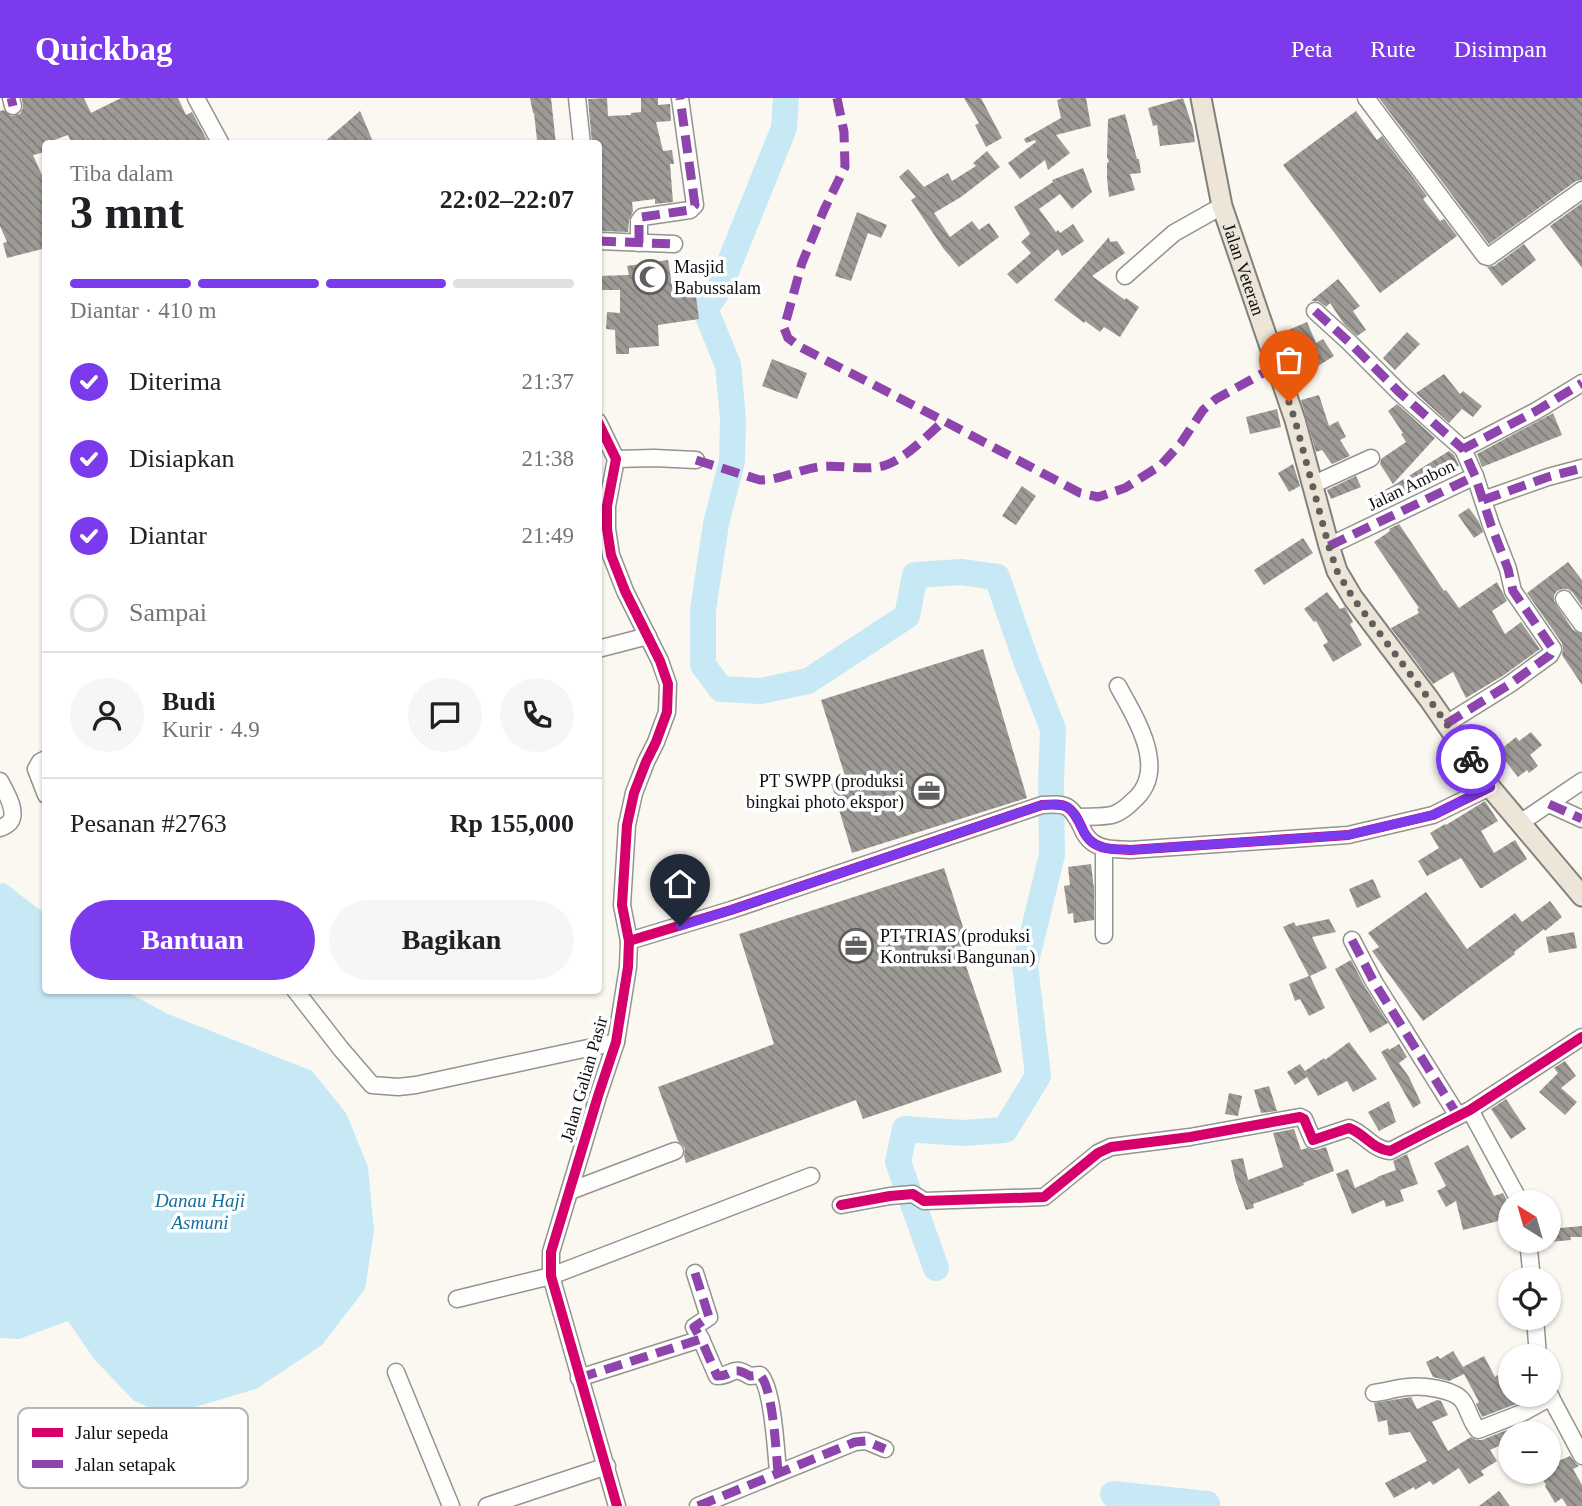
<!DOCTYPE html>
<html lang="id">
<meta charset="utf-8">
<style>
:root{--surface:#fff;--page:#f6f6f6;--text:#202124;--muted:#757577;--line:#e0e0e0;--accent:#7c3aed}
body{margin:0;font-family:"Times New Roman",serif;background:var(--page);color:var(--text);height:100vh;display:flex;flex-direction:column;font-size:26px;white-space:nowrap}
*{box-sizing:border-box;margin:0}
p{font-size:23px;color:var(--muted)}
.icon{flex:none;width:38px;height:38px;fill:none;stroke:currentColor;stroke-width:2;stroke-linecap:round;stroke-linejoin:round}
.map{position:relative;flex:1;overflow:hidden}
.panel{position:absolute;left:42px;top:42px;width:560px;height:854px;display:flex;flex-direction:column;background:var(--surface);border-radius:7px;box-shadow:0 2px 5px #0004}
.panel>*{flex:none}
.needle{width:46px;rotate:323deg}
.tools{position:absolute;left:1498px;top:1092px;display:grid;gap:14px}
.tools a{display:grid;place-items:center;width:63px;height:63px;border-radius:50%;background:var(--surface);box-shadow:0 2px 5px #0004;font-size:35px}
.pin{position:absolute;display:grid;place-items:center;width:60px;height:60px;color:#fff;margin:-72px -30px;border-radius:50% 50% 50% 0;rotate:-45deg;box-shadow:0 0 7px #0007}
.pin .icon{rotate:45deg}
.courier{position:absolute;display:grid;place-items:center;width:70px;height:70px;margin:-35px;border:5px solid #7c3aed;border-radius:50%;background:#fff;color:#222;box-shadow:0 2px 9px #0007}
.headline em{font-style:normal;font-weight:700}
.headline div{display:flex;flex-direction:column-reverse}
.headline{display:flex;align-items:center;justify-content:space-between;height:119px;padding:0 28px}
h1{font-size:46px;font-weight:700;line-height:52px}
.bar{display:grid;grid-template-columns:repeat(4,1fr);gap:10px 7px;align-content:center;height:84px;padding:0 28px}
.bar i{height:9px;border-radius:5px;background:var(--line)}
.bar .selected{background:var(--accent)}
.bar p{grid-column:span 4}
.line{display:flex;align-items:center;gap:18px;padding:0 28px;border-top:2px solid var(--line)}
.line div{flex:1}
.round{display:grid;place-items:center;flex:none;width:74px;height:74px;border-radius:37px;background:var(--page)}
ol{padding:0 28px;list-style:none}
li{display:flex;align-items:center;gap:21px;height:77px}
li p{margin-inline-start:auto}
li .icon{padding:7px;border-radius:50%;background:var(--accent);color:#fff;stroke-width:4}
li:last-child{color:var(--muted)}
li i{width:38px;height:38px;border:4px solid var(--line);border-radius:50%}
.primary-button{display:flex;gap:14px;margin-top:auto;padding:14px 28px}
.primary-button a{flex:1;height:80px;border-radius:42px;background:var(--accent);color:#fff;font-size:28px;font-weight:700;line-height:80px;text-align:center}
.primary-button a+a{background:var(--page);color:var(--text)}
header{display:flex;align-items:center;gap:42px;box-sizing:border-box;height:98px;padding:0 35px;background:var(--accent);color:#fff}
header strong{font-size:33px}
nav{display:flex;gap:38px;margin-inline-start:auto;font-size:24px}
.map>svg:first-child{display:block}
.water{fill:#c7e9f5}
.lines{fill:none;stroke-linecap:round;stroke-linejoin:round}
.river{stroke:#c7e9f5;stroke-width:26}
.building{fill:url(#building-back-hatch)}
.minor-casing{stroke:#949390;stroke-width:19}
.major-casing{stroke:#81807d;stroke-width:23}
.minor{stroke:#fefefd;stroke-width:16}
.major{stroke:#ece5d8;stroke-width:19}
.quiet{stroke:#8e44ad;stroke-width:9;stroke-dasharray:18 9;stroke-linecap:butt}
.cycleway-casing{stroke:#fff;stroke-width:15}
.cycleway{stroke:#d6006c;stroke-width:10}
.done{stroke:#605f5d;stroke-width:7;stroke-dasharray:0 12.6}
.route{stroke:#7c3aed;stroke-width:9}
.labels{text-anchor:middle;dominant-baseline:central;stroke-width:7;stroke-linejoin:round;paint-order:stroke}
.poi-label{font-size:18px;fill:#0d0d0d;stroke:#fff;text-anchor:start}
.street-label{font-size:18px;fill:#0d0d0d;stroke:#fff}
.water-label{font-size:19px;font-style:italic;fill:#146fa0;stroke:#fff}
.key{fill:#fff;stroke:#b6b6b6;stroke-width:2}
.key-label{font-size:19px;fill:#0d0d0d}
</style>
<header>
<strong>Quickbag</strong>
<nav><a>Peta</a><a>Rute</a><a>Disimpan</a></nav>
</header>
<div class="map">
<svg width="1582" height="1408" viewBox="0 0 1582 1408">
<defs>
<pattern id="building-back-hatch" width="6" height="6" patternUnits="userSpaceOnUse" patternTransform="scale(1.75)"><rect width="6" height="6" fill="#9e9b97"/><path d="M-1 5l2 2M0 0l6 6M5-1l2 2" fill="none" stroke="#7f7d7a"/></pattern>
</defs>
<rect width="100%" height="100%" fill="#fbf8f1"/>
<polygon class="water" points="5,785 45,816 46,892 125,893 168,916 312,973 346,1015 368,1069 374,1133 365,1191 322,1247 256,1291 168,1317 134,1303 94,1261 68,1223 19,1241 0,1240 0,786"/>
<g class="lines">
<g class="river">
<polyline points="786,0 784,30 719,191 705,211 728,267 733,321 732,363 716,426 703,512 703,567 721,591 761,593 808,583 907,518 915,477 961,474 997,479 1025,560 1053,631 1051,684 1052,757 1025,867 1038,978 1005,1032 963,1035 905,1031 898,1064 936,1170"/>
<polyline points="1113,1396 1207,1406 1207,1408"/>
</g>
</g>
<g class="building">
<polygon points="22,0 84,0 91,15 121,0 178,0 186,17 192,14 209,46 72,46 68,37 43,46 45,54 33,57 46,86 46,150 7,160 3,145 7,144 0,128 0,13 4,12 11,18 20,16 23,10"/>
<polygon points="530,0 551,0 556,46 540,46 540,42 537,42 534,15 533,15"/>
<polygon points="607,0 608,18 631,17 631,15 641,14 641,0 658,0 658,7 670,6 671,23 656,24 663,53 672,52 674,66 670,66 673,104 655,106 655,101 632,104 633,113 629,122 628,134 598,133 598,46 592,46 588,1"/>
<polygon points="964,0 981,0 1002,40 986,49 975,27 979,25"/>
<polygon points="1063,0 1086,0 1091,28 1056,37 1070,55 1048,72 1045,62 1020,81 1008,65 1036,44 1035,42 1026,45 1024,41 1061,20 1057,2"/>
<polygon points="1183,0 1193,30 1195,44 1160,48 1157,27 1153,28 1148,10"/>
<polygon points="1379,0 1582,0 1582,82 1576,83 1489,146"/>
<polygon points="360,13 374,46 322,46"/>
<polygon points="1356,13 1377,42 1382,38 1427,98 1423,101 1440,123 1444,121 1457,138 1380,195 1283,67"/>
<polygon points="1125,16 1137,61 1139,61 1141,75 1130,76 1135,92 1109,99 1107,80 1107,65 1109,64 1107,59 1108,21"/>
<polygon points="987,53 1000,69 961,99 934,115 950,139 972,123 979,132 989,125 999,139 959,169 943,150 911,102 916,99 899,79 908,71 924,89 948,75 952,83 976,68 973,65"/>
<polygon points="1083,70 1092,94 1072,111 1060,96 1039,111 1056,134 1058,132 1060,135 1073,126 1084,143 1062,158 1058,151 1017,186 1007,176 1031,155 1021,144 1030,136 1014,109 1053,84 1052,82"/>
<polygon points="1582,105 1582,170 1550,128"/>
<polygon points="857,114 887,127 881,140 868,135 851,183 835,178"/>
<polygon points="1109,139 1110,144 1117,143 1125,155 1092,178 1125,202 1126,200 1139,209 1120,239 1104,229 1100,234 1085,223 1084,225 1054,202"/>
<polygon points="1524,146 1536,162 1502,188 1487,169 1494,168"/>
<polygon points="668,162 673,194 695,191 699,221 658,227 659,248 629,250 629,256 616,256 615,232 606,231 607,214 620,215 620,192 598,192 598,178 629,177 627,168"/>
<polygon points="1338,181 1360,208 1353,213 1366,232 1357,238 1344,226 1330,205 1326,209 1318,203 1311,203"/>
<polygon points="1307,224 1316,245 1323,241 1334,258 1318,268 1311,258 1296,268 1287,254 1279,236"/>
<polygon points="1407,234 1420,246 1395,272 1383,260"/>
<polygon points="772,261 807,275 797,301 762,288"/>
<polygon points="1444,276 1460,296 1463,293 1482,308 1473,319 1462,311 1449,325 1416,295"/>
<polygon points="1319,297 1329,328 1338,323 1346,339 1340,342 1350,358 1332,366 1322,352 1316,354 1301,302"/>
<polygon points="1397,306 1435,340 1393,386 1380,366 1381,361 1406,344 1401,336 1403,335 1388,313"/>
<polygon points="1277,311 1281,329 1250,336 1246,319"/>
<polygon points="1553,315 1562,337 1482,369 1477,356"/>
<polygon points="1449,353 1454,357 1459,368 1421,392 1375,414 1368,401 1394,387"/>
<polygon points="1293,366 1300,388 1289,394 1278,375"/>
<polygon points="1356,378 1361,389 1331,401 1327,392"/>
<polygon points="1022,388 1036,398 1016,427 1002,418"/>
<polygon points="1469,410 1479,424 1483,434 1474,440 1458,417"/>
<polygon points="1399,426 1444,493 1446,492 1459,510 1497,484 1507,503 1492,513 1505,536 1521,524 1540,551 1504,577 1466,600 1453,574 1433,586 1391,530 1419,515 1417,511 1419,510 1374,444 1390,433 1389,431"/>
<polygon points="1303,440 1313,455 1264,487 1254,472"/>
<polygon points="1568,464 1582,482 1582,508 1573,495 1568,491 1562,491 1557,493 1554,497 1554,503 1573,532 1582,536 1582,587 1562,557 1563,551 1562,545 1527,495"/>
<polygon points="1327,494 1340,511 1345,509 1353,524 1350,526 1362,547 1333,564 1323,547 1328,544 1316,523 1314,524 1304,511"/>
<polygon points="983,551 1027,700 852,755 831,685 846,681 821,602"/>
<polygon points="1531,634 1542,647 1530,657 1538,668 1529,675 1527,672 1518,679 1504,661 1506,660 1500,652 1516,639 1519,643"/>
<polygon points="1485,703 1498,723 1481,733 1494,755 1515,742 1527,761 1482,790 1480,790 1461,760 1427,778 1418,763 1439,750 1430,735 1445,726 1446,727"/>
<polygon points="1091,766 1094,791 1094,822 1074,825 1073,815 1068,816 1064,788 1070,787 1068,769"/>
<polygon points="944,770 973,860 964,862 1002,974 863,1021 856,1002 686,1065 684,1058 685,1050 678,1043 658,989 774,946 739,836"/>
<polygon points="1373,781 1381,799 1357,810 1349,791"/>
<polygon points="1426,794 1467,851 1515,815 1522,824 1550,803 1562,819 1545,833 1544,831 1514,854 1515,856 1423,923 1372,853 1379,849 1368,835"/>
<polygon points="1329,821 1336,834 1312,839 1327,870 1310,878 1325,910 1309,918 1300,901 1295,903 1289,886 1309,878 1283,829 1294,824 1296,828"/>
<polygon points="1574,834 1577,850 1549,855 1546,839"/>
<polygon points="1351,862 1365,889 1388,925 1370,935 1335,871"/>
<polygon points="1349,944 1377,981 1353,994 1347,983 1318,998 1307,979 1295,987 1287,974 1300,966 1305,973 1324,960 1325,962"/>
<polygon points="1399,946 1407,959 1399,965 1409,979 1421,1005 1413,1010 1381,954 1388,950 1389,952"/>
<polygon points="1565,963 1576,978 1561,990 1577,1004 1565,1017 1539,994 1558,975 1554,970"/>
<polygon points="1269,988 1277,1013 1261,1015 1254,992"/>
<polygon points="1229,995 1242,998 1238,1018 1225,1016"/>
<polygon points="1506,1001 1526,1031 1511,1041 1491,1011"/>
<polygon points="1389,1003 1396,1024 1379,1033 1368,1014"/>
<polygon points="1294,1031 1301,1052 1307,1050 1316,1052 1326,1049 1334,1073 1303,1085 1304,1087 1253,1106 1254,1110 1246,1112 1236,1084 1231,1062 1243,1060 1248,1082 1283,1069 1273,1035"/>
<polygon points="1468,1047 1494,1098 1503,1095 1510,1108 1510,1120 1463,1132 1456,1103 1446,1109 1437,1093 1446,1088 1434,1065"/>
<polygon points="1407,1056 1418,1086 1400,1092 1404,1103 1386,1109 1384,1102 1352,1116 1336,1076 1348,1071 1355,1090 1377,1080 1377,1079 1396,1072 1393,1063"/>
<polygon points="1582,1128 1582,1139 1570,1139 1571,1142 1549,1144 1549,1131"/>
<polygon points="1453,1253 1463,1269 1484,1258 1495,1279 1510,1268 1510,1297 1516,1306 1482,1319 1476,1306 1479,1304 1464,1276 1449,1283 1433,1279 1426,1264 1438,1258 1440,1261"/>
<polygon points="1411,1299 1417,1311 1437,1302 1441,1303 1448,1317 1432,1324 1448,1353 1471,1339 1476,1342 1482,1342 1524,1325 1529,1335 1510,1335 1510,1343 1490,1352 1497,1363 1481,1373 1484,1377 1469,1386 1459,1370 1433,1387 1430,1383 1415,1392 1414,1389 1394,1400 1385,1385 1427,1363 1410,1334 1389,1337 1387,1322 1378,1324 1374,1305"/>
<polygon points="1570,1358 1576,1366 1579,1368 1573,1371 1582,1387 1582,1408 1567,1408 1562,1400 1555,1405 1545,1388 1546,1387 1539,1374 1549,1374 1549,1367"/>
<polygon points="1499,1393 1510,1408 1479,1408"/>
</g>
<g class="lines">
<g class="minor-casing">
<g id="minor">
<polyline points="11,0 13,8"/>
<polyline points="196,0 221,46"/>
<polyline points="577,0 582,46"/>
<polyline points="1366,0 1485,158 1488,159 1491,157 1582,92"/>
<polyline points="598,143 674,146"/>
<polyline points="639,145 639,123 642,119 690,112 695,107 680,0"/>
<polyline points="1125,178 1174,135 1222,108"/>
<polyline points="1315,213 1349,244 1400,295 1463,351"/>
<polyline points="598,324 616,361 607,408 607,431 611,457 625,493 660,563 668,586 667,614 656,644 646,664 634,695 627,727 622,807 629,843 628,869 616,944 598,998 551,1154 551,1178 617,1408"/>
<polyline points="616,361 654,360 696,362"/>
<polyline points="1312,387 1371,360"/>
<polyline points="1483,402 1548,379 1582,370"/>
<polyline points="1329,448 1475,378 1463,351 1536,313 1582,285"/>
<polyline points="1564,501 1582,526"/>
<polyline points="598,551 648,538"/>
<polyline points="1446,626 1510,586 1550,557 1553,551 1513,493 1508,471 1491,427 1475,378"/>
<polyline points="46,661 40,664 36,671 46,697"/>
<path d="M0 683C5 693 18 713 10 724 8 726 3 729 0 730"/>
<polyline points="1549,706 1582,721"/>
<path d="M1076 719C1088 718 1104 720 1115 716 1122 713 1128 708 1133 703 1170 672 1135 620 1118 588"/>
<polyline points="1520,725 1582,683"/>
<polyline points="1104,837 1104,750"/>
<polyline points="1352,842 1374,884 1458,1018"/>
<path d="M629 843 731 812 1042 707C1067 705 1071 707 1082 730 1084 735 1087 740 1092 744 1102 752 1117 751 1130 752L1348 737 1433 717 1490 689"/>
<polyline points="295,892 341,951 372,987 398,989 416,987 616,944"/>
<polyline points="1470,1012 1520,1104"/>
<polyline points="570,1093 675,1053"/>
<path d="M841 1107 890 1098 913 1096 924 1103 1044 1099 1098 1055 1111 1049 1190 1039 1300 1019 1304 1021 1313 1042 1349 1030C1365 1036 1372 1051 1390 1053L1470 1012 1582 939"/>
<polyline points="1528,1143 1532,1181"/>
<polyline points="695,1175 709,1219 694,1229 701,1241"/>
<polyline points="457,1201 551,1178 811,1078"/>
<polyline points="1535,1220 1538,1258"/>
<polyline points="396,1274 451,1408"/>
<path d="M579 1280 701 1241 717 1278C734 1278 731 1266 750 1278L760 1277C773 1290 776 1353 778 1374"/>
<path d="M1374 1295C1385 1294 1396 1290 1408 1289 1421 1287 1453 1291 1462 1302 1469 1311 1470 1323 1478 1332L1522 1315 1551 1299"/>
<polyline points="1549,1296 1582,1358"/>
<polyline points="487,1408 607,1368"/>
<polyline points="698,1408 855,1344 866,1343 885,1351"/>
</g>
</g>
<g class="major-casing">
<g id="major">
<path id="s1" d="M1201 0 1222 108 1295 322 1329 448 1337 473 1353 500 1429 601 1490 689 1582 798"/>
</g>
</g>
<use href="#minor" class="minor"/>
<use href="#major" class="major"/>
<g class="quiet">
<polyline points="11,0 13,8"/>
<polyline points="837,0 844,34 845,69 824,112 802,165 784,230 788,240 800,249 944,323 1080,395 1098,399 1125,390 1161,367 1181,345 1203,312 1216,301 1276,268"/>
<polyline points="598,143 674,146"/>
<polyline points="639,145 639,123 642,119 690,112 695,107 680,0"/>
<polyline points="1315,213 1349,244 1400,295 1463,351"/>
<path d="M696 362 760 382C780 382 798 372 818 369 837 366 858 372 878 369 901 366 926 338 944 323"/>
<polyline points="1483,402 1548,379 1582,370"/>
<polyline points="1329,448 1475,378 1463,351 1536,313 1582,285"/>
<polyline points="1446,626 1510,586 1550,557 1553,551 1513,493 1508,471 1491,427 1475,378"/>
<polyline points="1549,706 1582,721"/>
<polyline points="1352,842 1374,884 1458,1018"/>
<polyline points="695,1175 709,1219 694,1229 701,1241"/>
<path d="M579 1280 701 1241 717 1278C734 1278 731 1266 750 1278L760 1277C773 1290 776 1353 778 1374"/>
<polyline points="698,1408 855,1344 866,1343 885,1351"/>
</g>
<g class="cycleway-casing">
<g id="cycleway">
<polyline points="598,324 616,361 607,408 607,431 611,457 625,493 660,563 668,586 667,614 656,644 646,664 634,695 627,727 622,807 629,843 628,869 616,944 598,998 551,1154 551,1178 617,1408"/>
<path d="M629 843 731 812 1042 707C1067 705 1071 707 1082 730 1084 735 1087 740 1092 744 1102 752 1117 751 1130 752L1348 737 1433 717 1490 689"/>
<path d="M841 1107 890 1098 913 1096 924 1103 1044 1099 1098 1055 1111 1049 1190 1039 1300 1019 1304 1021 1313 1042 1349 1030C1365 1036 1372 1051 1390 1053L1470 1012 1582 939"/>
</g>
</g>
<use href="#cycleway" class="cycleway"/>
</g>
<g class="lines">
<polyline class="done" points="1289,304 1295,322 1329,449 1337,473 1353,500 1429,601 1471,661"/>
<path class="route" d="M680 828 731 812 1042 707C1067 705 1071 707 1082 730 1084 735 1087 740 1092 744 1102 752 1118 751 1130 752L1348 737 1433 717 1490 689 1471 661"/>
</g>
<defs>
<g id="mosque-ring" transform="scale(1.75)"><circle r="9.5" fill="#fff" stroke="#605f5d" stroke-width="1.5"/><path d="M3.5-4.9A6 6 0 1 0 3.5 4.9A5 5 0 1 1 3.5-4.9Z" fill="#605f5d"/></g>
<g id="office-ring" transform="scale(1.75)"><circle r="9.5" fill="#fff" stroke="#605f5d" stroke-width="1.5"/><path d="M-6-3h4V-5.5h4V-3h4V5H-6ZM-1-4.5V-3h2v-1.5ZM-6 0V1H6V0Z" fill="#605f5d"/></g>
</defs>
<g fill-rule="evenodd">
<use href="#mosque-ring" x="650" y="179"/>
<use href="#office-ring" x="929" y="693"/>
<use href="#office-ring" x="856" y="848"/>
</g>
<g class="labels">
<g class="poi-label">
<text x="674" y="169">Masjid<tspan x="674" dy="21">Babussalam</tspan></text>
<text x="904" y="683" text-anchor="end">PT SWPP (produksi<tspan x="904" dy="21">bingkai photo ekspor)</tspan></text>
<text x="880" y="838">PT TRIAS (produksi<tspan x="880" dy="21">Kontruksi Bangunan)</tspan></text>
</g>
<g class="street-label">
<text stroke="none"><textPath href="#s1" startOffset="177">Jalan Veteran</textPath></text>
<text transform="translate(1411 387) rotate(-26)">Jalan Ambon</text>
<text transform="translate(584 981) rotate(-74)">Jalan Galian Pasir</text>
</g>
<g class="water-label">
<text x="200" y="1102">Danau Haji<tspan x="200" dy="22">Asmuni</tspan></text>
</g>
</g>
<rect x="18" y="1310" width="230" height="80" rx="10" class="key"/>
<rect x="32" y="1330" width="31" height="9" fill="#d6006c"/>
<rect x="32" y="1362" width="31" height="8" fill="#8e44ad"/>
<g class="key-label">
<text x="75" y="1341">Jalur sepeda</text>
<text x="75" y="1373">Jalan setapak</text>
</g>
</svg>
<div class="tools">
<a><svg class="needle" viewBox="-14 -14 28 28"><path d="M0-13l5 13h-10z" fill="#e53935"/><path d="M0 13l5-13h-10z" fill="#757577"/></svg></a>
<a><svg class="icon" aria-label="locate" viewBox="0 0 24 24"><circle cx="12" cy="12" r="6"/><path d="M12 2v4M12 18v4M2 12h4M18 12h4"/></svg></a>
<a>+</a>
<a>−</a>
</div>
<div class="pin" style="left:1289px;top:304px;background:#ea580c"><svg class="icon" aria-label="bag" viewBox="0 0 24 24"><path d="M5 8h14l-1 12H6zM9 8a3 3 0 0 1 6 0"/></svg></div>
<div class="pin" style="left:680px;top:828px;background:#1f2937"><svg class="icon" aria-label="home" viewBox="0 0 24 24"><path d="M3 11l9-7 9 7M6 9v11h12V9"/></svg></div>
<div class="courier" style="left:1471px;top:661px"><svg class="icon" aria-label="bike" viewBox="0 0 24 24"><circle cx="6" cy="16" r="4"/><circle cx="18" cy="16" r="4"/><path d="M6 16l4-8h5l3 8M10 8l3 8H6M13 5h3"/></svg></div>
<section class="panel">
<div class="headline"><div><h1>3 mnt</h1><p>Tiba dalam</p></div><em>22:02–22:07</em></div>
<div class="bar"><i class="selected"></i><i class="selected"></i><i class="selected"></i><i></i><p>Diantar · 410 m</p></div>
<ol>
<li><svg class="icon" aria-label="check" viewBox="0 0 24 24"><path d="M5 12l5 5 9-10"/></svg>Diterima<p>21:37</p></li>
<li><svg class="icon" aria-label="check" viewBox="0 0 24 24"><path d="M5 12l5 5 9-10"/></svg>Disiapkan<p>21:38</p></li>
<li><svg class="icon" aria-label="check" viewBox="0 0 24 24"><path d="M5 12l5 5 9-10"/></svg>Diantar<p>21:49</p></li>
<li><i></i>Sampai</li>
</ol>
<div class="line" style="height:126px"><a class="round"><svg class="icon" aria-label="person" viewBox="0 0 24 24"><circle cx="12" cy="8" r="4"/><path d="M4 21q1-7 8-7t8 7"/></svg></a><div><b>Budi</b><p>Kurir · 4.9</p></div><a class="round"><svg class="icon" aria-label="chat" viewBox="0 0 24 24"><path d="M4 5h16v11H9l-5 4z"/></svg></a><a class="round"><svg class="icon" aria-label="phone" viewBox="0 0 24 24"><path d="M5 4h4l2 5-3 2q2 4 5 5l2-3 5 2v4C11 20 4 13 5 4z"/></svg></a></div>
<div class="line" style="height:91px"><div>Pesanan #2763</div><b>Rp 155,000</b></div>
<div class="primary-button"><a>Bantuan</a><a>Bagikan</a></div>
</section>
</div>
